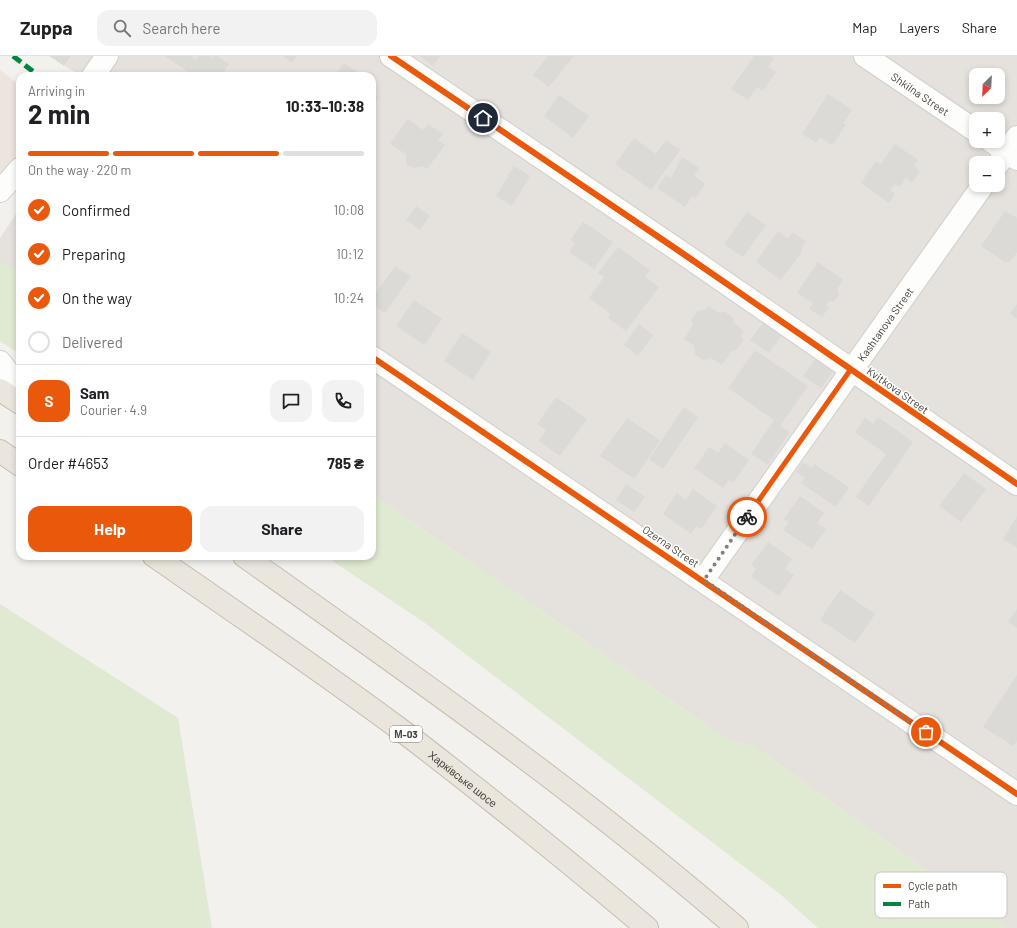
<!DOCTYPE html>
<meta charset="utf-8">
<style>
:root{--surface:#fff;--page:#f2f2f2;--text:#202124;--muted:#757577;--line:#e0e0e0;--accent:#ea580c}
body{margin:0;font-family:Barlow,sans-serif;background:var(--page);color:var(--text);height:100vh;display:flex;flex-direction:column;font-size:15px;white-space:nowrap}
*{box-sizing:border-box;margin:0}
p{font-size:13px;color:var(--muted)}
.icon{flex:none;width:22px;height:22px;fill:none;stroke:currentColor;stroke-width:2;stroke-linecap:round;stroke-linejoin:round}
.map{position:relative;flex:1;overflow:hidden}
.panel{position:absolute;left:16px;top:16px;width:360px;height:488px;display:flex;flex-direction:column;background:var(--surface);border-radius:12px;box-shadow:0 2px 6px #0003}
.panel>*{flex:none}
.needle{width:26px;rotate:204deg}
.tools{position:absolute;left:969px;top:12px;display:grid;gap:8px}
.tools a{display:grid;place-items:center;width:36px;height:36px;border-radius:8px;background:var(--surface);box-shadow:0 2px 6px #0003;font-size:20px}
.pin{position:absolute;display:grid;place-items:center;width:34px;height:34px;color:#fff;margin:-17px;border:2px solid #fff;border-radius:50%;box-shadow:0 1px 4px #0007}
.courier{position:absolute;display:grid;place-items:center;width:40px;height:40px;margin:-20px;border:3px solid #ea580c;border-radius:50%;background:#fff;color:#222;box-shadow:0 1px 5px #0007}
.summary em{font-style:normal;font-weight:700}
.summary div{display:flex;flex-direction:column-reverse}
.summary{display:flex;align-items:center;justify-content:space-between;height:68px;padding:0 12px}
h1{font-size:26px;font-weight:700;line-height:30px}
.bar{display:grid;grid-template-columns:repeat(4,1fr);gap:6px 4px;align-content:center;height:48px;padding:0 12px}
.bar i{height:5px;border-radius:3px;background:var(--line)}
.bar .current{background:var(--accent)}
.bar p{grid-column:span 4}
.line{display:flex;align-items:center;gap:10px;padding:0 12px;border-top:1px solid var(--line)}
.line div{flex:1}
.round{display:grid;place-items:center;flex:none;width:42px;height:42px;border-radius:12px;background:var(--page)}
ol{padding:0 12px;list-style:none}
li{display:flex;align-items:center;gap:12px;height:44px}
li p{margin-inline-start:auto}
li .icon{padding:4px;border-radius:50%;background:var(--accent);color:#fff;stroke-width:4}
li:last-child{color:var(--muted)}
li i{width:22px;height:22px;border:2px solid var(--line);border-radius:50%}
.cta{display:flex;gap:8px;margin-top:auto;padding:8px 12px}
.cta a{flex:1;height:46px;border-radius:12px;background:var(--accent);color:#fff;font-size:16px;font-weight:700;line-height:46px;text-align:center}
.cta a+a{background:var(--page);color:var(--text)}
header{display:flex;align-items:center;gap:24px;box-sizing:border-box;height:56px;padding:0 20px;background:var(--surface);border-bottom:1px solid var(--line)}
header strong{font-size:19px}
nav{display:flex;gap:22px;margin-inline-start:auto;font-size:14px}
.search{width:280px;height:36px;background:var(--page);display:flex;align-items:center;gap:10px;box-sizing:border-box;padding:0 14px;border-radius:12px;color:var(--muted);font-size:15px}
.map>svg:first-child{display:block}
.residential{fill:#e5e2dd;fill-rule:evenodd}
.commercial{fill:#ece5dd}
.green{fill:#e0e9d1}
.building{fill:#dcdad7}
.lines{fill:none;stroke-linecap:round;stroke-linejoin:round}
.minor-casing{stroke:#d0cfcc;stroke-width:24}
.highway-casing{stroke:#c7bdad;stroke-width:24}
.minor{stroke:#fdfdfc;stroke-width:22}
.highway{stroke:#eae6dd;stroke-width:22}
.quiet{stroke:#00873e;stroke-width:5;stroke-dasharray:10 5;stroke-linecap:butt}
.cycleway-casing{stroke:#fff;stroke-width:8}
.cycleway{stroke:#e8590c;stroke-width:6}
.done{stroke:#848079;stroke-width:4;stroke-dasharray:0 7.2}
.route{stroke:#ea580c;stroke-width:5}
.labels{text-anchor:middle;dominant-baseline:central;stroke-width:3;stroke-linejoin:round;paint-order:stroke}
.shield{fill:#fff;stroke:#7f7b75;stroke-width:1}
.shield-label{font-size:10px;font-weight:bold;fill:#48433a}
.street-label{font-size:11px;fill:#48433a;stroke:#fff}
.key{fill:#fff;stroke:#c8c7c4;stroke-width:1}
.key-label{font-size:11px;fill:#48433a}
</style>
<header>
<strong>Zuppa</strong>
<div class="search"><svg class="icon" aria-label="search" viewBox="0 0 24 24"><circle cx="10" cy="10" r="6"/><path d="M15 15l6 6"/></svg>Search here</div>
<nav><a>Map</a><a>Layers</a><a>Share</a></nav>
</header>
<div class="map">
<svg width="1017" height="872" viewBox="0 0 1017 872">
<rect width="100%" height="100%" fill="#f2f1ee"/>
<g class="residential">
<path d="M49 0H1017V872H1007L754 690 727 683 372 438V20H81ZM976 19H998V41H976ZM976 63H998V85H976ZM976 107H998V129H976Z"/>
<polygon points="20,152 20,216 0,206 0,182"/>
</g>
<polygon class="commercial" points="0,14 20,29 20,98 0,122"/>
<g class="green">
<polygon points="0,206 20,216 20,298 0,285"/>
<polygon points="372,438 727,683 754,690 1007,872 818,872 780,838 425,567 325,500 372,500"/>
<polygon points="0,548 178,662 212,872 0,872"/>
</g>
<g class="building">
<polygon points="50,0 71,0 64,10"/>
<polygon points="165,0 190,0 196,4 199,0 209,0 211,2 213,0 217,0 229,8 221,20 194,20"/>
<polygon points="283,0 297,0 292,7"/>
<polygon points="420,0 440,0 433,10"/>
<polygon points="548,0 574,0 549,31 533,19"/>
<polygon points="754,0 770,0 774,2 768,11 776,16 763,35 757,31 748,44 731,33"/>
<polygon points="344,7 361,18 359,20 335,20"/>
<polygon points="372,37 378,42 372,51"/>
<polygon points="828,38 852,54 843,67 846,69 832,89 819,81 816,87 802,78"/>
<polygon points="559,39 589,60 573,82 544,60"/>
<polygon points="408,63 423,74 428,68 443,78 438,84 445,89 427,113 422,110 415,112 409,110 406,107 406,98 390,88"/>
<polygon points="634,82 656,98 666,84 680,94 651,134 615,108"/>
<polygon points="895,88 918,104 914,110 920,115 912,127 906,122 900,131 895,128 890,134 895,138 889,147 861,127 876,105 881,108"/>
<polygon points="682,101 699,112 694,120 705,128 696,142 692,140 685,151 657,132 666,119 671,122"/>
<polygon points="514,110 530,120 512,150 496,140"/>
<polygon points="416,150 430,160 420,174 406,164"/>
<polygon points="1005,155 1017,162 1017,196 1010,206 1005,206 981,190"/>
<polygon points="747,156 766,169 743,201 724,188"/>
<polygon points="583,166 613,186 594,213 569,196 575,187 570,184"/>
<polygon points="778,175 788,183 792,176 806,185 801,192 803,194 781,224 756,206"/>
<polygon points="618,191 650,214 645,221 659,231 626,275 608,262 611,258 589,242 604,221 598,217"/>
<polygon points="818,206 843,224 837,233 839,239 834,245 829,245 826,249 829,251 822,261 809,253 813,247 797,237"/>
<polygon points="395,210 411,220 385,257 372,248 372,243"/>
<polygon points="414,244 442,263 424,289 396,270"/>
<polygon points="1017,248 1017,263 1010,257"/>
<polygon points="708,250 719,257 724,255 733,262 734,267 744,275 741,279 743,284 736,294 731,296 722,309 711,302 703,304 695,298 694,290 684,283 693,269 691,265 697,255 704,254"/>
<polygon points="763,267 781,280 769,297 750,284"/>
<polygon points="639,268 653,279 638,300 624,289"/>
<polygon points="462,277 491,296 473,324 444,305"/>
<polygon points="755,294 808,330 780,370 790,376 768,409 751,398 774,364 728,332"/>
<polygon points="815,303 833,316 821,332 803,320"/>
<polygon points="556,341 587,363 560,400 539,385 546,374 537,368"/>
<polygon points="684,351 698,361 663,413 649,403"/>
<polygon points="878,361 913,386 869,450 856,441 886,398 855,376 865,362 873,368"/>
<polygon points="627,362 660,384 634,423 600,400"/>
<polygon points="725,387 749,404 733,427 729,424 723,432 694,412 709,391 718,397"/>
<polygon points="803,406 812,412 814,408 849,431 836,451 801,427 805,422 796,416"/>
<polygon points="964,417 986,433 961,466 939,450"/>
<polygon points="626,428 645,441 634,456 616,444"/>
<polygon points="693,433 717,450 701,473 696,470 691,478 663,458 677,437 686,444"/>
<polygon points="800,440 824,457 817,467 826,473 812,493 783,474 789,466 784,463"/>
<polygon points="1017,460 1017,492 1003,483"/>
<polygon points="768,486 792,503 785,513 794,519 779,540 751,521 756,513 751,509"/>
<polygon points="840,534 875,558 855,587 820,564"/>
<polygon points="1017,553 1017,572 1008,566"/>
<polygon points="1017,619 1017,685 1013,690 983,671"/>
</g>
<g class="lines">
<g class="minor-casing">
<g id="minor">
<polyline points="391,0 678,194 1017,428"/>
<path id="s1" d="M865 0 976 75"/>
<polyline points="93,20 107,0"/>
<polyline points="991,85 1017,103"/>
<polyline points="998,108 1017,81"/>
<polyline points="0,135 20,113"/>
<polyline points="372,301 1017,738"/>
<polyline points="0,306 20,332"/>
<path id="s2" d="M703 524 983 129"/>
</g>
</g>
<g class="highway-casing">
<g id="highway">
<polyline points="0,334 20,347"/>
<polyline points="0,395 20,409"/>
<path id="s3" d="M154 500C238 558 323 616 405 677 487 740 568 805 647 872"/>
<path d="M244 500C412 619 581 737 737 872"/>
</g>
</g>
<use href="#minor" class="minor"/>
<use href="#highway" class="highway"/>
<polyline class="quiet" points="13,0 39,20"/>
<g class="cycleway-casing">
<g id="cycleway">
<polyline points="391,0 678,194 1017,428"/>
<polyline points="372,301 1017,738"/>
</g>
</g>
<use href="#cycleway" class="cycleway"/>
</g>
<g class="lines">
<polyline class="done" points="747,461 704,524 926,676"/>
<polyline class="route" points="483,62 851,313 747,461"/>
</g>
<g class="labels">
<rect class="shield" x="390" y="670" width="32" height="16" rx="3"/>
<g class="shield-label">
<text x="406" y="678">М-03</text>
</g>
<g class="street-label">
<text stroke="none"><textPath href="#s1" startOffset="67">Shkilna Street</textPath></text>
<text stroke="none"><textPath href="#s2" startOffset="314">Kashtanova Street</textPath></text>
<text transform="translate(898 334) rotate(35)">Kvitkova Street</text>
<text transform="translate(671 490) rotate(34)">Ozerna Street</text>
<text stroke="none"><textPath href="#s3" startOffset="381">Харківське шосе</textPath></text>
</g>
</g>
<rect x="875" y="816" width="132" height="46" rx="6" class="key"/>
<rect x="883" y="828" width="18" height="4" fill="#e8590c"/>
<rect x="883" y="846" width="18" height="4" fill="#00873e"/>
<g class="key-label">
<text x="908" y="834">Cycle path</text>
<text x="908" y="852">Path</text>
</g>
</svg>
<div class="tools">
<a><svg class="needle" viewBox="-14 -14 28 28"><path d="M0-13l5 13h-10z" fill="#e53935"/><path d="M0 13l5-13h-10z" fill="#757577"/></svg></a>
<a>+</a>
<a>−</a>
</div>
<div class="pin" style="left:926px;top:676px;background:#ea580c"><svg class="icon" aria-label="bag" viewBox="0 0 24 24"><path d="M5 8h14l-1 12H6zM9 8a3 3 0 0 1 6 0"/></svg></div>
<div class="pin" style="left:483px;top:62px;background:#1f2937"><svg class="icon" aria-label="home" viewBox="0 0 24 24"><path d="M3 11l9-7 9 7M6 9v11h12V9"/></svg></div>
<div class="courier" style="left:747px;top:461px"><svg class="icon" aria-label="bike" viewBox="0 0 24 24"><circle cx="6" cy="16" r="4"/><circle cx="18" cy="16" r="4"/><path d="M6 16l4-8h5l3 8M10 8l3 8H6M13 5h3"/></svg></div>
<section class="panel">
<div class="summary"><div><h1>2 min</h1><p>Arriving in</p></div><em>10:33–10:38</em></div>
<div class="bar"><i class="current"></i><i class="current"></i><i class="current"></i><i></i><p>On the way · 220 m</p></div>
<ol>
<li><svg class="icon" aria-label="check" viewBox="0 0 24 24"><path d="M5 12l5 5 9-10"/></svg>Confirmed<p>10:08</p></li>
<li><svg class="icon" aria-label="check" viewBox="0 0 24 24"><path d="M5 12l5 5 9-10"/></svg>Preparing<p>10:12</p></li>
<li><svg class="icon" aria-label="check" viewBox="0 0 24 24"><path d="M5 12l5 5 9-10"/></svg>On the way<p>10:24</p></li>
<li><i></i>Delivered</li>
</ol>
<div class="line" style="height:72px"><b class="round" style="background:var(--accent);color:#fff">S</b><div><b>Sam</b><p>Courier · 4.9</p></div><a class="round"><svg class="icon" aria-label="chat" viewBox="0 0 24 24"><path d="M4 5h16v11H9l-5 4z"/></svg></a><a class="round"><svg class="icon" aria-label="phone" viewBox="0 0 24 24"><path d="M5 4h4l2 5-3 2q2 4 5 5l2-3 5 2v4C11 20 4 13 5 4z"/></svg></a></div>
<div class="line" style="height:52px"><div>Order #4653</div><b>785 ₴</b></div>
<div class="cta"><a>Help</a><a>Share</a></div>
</section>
</div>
